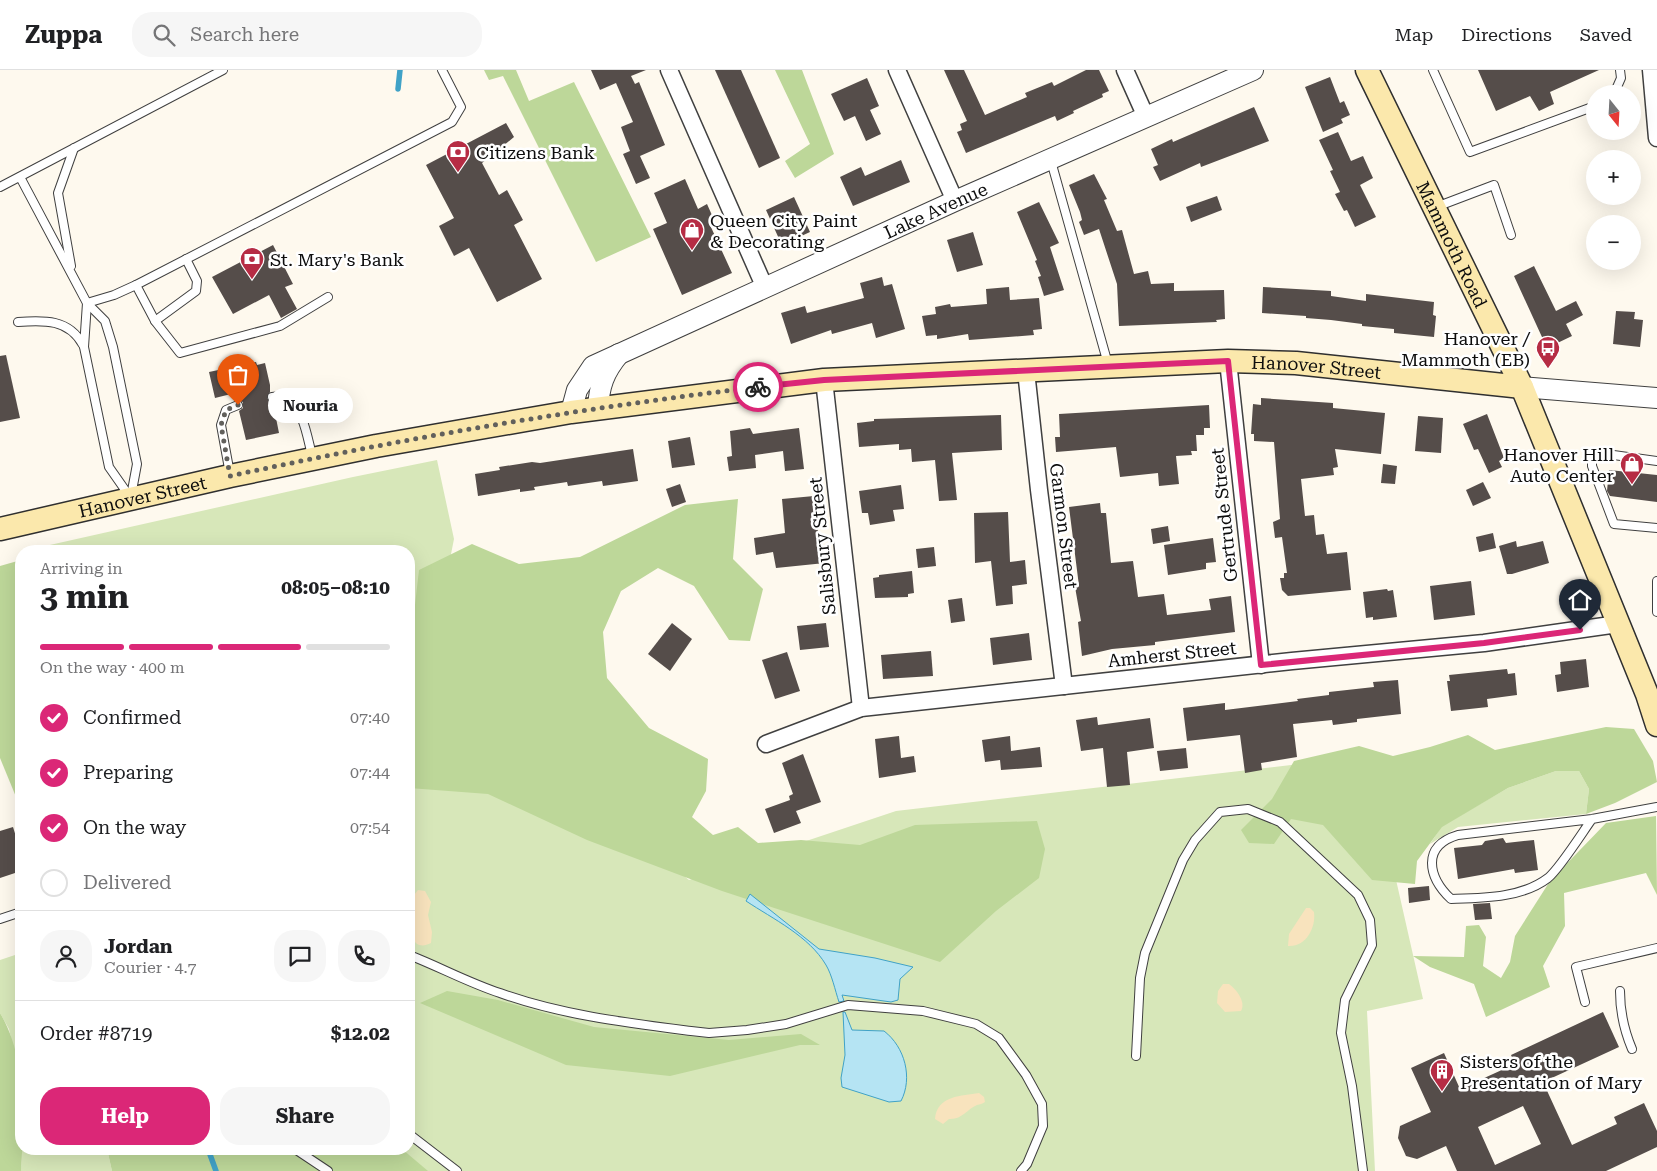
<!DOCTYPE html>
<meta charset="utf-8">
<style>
:root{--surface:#fff;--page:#f6f6f6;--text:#202124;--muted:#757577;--line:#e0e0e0;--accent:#db2777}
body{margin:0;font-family:"Roboto Serif",serif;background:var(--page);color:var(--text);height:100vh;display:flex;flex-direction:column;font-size:19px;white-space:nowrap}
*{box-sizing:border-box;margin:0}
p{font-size:16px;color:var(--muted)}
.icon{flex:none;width:28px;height:28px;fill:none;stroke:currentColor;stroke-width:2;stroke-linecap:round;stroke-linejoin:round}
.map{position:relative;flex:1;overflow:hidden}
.panel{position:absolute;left:15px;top:475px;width:400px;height:610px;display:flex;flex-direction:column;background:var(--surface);border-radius:20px;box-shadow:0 5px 20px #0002}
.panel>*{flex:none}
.needle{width:32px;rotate:162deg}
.tools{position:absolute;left:1586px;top:15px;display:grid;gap:10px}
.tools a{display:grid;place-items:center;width:55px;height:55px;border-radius:50%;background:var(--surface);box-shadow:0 5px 20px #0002;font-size:25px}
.pin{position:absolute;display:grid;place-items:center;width:42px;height:42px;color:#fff;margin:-51px -21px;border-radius:50% 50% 50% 0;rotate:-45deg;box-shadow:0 0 5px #0007}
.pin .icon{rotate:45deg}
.courier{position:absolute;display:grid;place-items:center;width:50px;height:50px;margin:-25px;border:4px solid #db2777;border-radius:50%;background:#fff;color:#222;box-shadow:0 1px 6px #0007}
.bubble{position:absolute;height:35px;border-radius:18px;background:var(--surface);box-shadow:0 5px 20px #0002;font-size:16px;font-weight:700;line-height:35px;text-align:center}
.headline em{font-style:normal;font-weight:700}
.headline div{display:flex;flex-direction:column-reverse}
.headline{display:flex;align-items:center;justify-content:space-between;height:85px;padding:0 25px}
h1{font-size:32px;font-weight:700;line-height:38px}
.bar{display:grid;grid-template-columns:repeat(4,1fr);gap:8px 5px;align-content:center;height:60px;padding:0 25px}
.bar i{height:6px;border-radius:4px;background:var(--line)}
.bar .current{background:var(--accent)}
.bar p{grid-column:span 4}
.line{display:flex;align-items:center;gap:12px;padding:0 25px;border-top:1px solid var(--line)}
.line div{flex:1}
.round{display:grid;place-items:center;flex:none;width:52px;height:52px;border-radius:20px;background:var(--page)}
ol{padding:0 25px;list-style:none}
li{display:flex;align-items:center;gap:15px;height:55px}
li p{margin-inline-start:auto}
li .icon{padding:5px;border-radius:50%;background:var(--accent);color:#fff;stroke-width:4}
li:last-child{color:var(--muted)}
li i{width:28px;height:28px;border:2px solid var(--line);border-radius:50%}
.action{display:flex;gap:10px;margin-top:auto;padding:10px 25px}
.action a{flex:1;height:58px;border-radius:20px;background:var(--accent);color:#fff;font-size:20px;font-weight:700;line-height:58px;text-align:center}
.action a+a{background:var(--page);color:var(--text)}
header{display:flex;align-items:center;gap:30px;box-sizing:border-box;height:70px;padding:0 25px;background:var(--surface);border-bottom:1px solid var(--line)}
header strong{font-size:24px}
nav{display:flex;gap:28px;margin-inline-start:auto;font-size:18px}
.search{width:350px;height:45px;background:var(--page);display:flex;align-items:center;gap:12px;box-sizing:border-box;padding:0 18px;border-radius:20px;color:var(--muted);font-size:19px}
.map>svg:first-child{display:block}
.green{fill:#d7e7b9}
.forest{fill:#bdd799}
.sand{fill:#f8e3bd}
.water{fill:#b5e4f3;stroke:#40a2c7}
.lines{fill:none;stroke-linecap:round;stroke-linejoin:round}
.stream{stroke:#40a2c7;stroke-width:5.5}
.building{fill:#554d4a;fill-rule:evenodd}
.service-casing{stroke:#404040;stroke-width:10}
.minor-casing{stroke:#404040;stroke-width:19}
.tertiary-casing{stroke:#404040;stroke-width:22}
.secondary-casing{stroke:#2f2f2f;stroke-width:25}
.service{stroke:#fff;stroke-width:8}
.minor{stroke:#fff;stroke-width:16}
.tertiary{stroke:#fff;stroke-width:20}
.secondary{stroke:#fbe8ac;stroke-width:22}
.done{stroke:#61605c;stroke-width:5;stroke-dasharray:0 9}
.route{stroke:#db2777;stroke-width:6}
.labels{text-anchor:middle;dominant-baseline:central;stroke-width:5;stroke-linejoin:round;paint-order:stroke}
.poi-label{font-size:18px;fill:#0d0d0d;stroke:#fff;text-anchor:start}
.street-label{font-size:18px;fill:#0d0d0d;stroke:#fff}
</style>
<header>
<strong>Zuppa</strong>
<div class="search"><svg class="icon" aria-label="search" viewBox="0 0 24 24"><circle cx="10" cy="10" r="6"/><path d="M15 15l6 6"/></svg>Search here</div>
<nav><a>Map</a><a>Directions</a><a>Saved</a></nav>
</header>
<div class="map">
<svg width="1657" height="1101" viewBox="0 0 1657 1101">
<rect width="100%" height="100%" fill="#fef9ee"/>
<g class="green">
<polygon points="437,390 454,469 429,595 689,810 896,741 1368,686 1423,929 1367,941 1375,1101 220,1101 209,1079 409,1079 409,481 23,481 353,407"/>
<polygon points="1556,701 1579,701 1589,719 1586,744 1458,757 1430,774 1442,756 1508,718"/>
<polygon points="21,883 21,1013 9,959 0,943 0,890"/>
<polygon points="22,1079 107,1079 112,1101 21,1101"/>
</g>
<g class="forest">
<polygon points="484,0 516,0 529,31 574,12 651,167 596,192 503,6 489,10"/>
<polygon points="775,0 802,0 834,84 795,108 785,91 810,74"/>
<polygon points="738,429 733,489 763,519 750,571 729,570 694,516 658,498 621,521 603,562 607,608 649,658 708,689 706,721 692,747 713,765 738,757 758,773 801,770 860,775 915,755 1037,751 1045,779 1039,808 996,841 940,892 722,821 587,770 488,724 409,718 409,587 419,500 472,474 519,494 580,487 685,435"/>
<polygon points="21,490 21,739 0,688 0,496"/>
<polygon points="1606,657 1634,659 1653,691 1657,712 1615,733 1586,744 1589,719 1579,701 1556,701 1508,718 1442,757 1417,791 1415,814 1372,810 1323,755 1291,749 1274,774 1249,773 1241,760 1272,729 1294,691 1359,676 1393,686 1430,677 1468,665 1495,680"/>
<polygon points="1656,746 1657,825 1646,803 1564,823 1565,856 1543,896 1550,917 1486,947 1474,914 1430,897 1413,886 1464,887 1466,856 1479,855 1486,867 1483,896 1501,908 1510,892 1515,866 1550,811 1606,753"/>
<polygon points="447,921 498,930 594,957 729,970 801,964 820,975 800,975 670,1006 566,995 420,933"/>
<path d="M0 943C27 988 24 1051 21 1101H0Z"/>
<polygon points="107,1079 402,1079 428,1101 112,1101"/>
</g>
<g class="sand">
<path d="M418 820 425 821 431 832 428 845 432 862 431 873C416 881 409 868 414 855L409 849V833L413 832 414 825Z"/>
<path d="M1306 838H1310L1314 842C1316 858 1306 877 1288 876L1289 864Z"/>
<path d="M1223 914H1229C1237 920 1246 932 1241 941L1225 942 1217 933 1218 921Z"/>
<path d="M979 1023 984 1027 985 1032C982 1034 980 1034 977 1035 967 1039 962 1050 949 1049L943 1054 935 1049C937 1025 962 1026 979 1023Z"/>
</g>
<g class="water">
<path d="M750 824 819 879 875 888 913 897 900 909 898 930 891 932 842 925 844 931 839 932C835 920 832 905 826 895 809 866 773 849 746 831Z"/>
<path d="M843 942H845L852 960 884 961C905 977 913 1008 901 1031L889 1032 842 1017 841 1008 845 985Z"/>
</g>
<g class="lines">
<g class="stream">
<polyline points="398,19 400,0"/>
<polyline points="102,480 102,481"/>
<polyline points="208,1079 216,1101"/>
</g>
</g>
<g class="building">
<polygon points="591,0 646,0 631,6 635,14 639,12 665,75 640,86 650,108 636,114 623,84 630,81 621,57 633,52 616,13 600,20"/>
<polygon points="715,0 741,0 780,88 759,98"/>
<polygon points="944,0 964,0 985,45 1027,27 1025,23 1052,12 1054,16 1086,0 1099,0 1109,21 1102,24 1103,27 1073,41 1074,43 1057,51 1055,46 966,83 957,62 962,60 960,54 967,51"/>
<polygon points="1478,0 1599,0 1550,22 1554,34 1539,41 1530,26 1496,41"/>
<polygon points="1330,7 1340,33 1344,31 1350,45 1341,49 1343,53 1323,62 1305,17"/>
<polygon points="867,8 879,36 870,40 881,64 866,71 855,46 844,51 831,24"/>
<polygon points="1254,37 1269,71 1201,97 1200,93 1160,111 1153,97 1158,95 1151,79 1172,69 1173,72"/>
<polygon points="506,53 514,67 482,93 499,125 507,120 523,150 514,155 542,209 497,232 469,178 454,186 439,156 454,148 426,95"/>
<polygon points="1338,62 1351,91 1363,86 1373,108 1360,115 1376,147 1355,157 1347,140 1344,141 1335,124 1340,122 1330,101 1333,100 1319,70"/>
<polygon points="901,90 910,112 853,136 840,107 861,97 865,106"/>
<polygon points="1094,104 1107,129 1104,130 1117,161 1122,160 1134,204 1148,201 1151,214 1174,213 1174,221 1224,220 1225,249 1216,250 1217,252 1119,256 1117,214 1099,159 1084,165 1079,152 1082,150 1080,142 1069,115"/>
<polygon points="685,109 698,139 707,134 715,152 710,155 732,203 682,225 653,159 667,153 654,123"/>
<polygon points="1217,126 1222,140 1191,152 1186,137"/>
<polygon points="794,127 810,162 797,168 795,164 780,171 766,140"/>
<polygon points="1039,132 1059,173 1050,177 1064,220 1044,226 1038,207 1041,206 1035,191 1037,190 1017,142"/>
<polygon points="973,162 983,195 957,202 947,170"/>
<polygon points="273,175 293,214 285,217 297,239 281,248 269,225 233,244 212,207"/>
<polygon points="1534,196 1556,241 1576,231 1583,245 1566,254 1572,266 1547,278 1514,206"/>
<polygon points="882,207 884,216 892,214 905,259 876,268 872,253 832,264 831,260 791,274 781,243 805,236 807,243 864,228 860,213"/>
<polygon points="1009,217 1010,230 1039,228 1042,259 1033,260 1034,265 969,270 968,264 937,269 937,265 926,266 922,246 936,244 935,237 950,234 951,237 987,234 986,219"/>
<polygon points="1263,217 1331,221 1331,226 1366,231 1366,224 1434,232 1433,245 1436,246 1434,267 1394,263 1394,259 1362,256 1362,254 1331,250 1306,248 1306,246 1262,243"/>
<polygon points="1616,241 1635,242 1634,249 1643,250 1640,277 1613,274"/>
<polygon points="6,285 20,348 0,352 0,286"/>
<polygon points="256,292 257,295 265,293 270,315 270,322 267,328 273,333 279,363 246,370 239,341 243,338 243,332 237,330 235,323 215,328 209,302"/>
<polygon points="1261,328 1333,333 1333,338 1385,343 1381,384 1335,379 1338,397 1333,398 1334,405 1301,409 1305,446 1314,445 1316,465 1324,464 1327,484 1347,482 1351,520 1288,526 1282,520 1280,508 1284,508 1284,503 1287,503 1282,467 1275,468 1273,452 1280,449 1274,372 1254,371 1254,364 1251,364 1253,334 1261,335"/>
<polygon points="1209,335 1210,358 1204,358 1204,365 1196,365 1197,381 1191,381 1192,385 1176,386 1179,414 1159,416 1158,403 1120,407 1116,377 1056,382 1055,367 1060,367 1059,344"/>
<polygon points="1487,344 1504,388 1499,391 1502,397 1489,403 1478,379 1474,380 1463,354"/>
<polygon points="1001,345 1002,380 952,383 957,430 939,431 935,390 912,392 911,379 899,380 899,374 859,377 857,353 874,351 874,349"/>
<polygon points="1418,346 1443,348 1441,383 1415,381"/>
<polygon points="750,358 753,364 799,358 804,399 785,401 783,381 755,385 756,398 729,401 727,387 732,386 730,361"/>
<polygon points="690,367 695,395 672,398 668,371"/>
<polygon points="633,379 638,411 603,416 602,411 568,416 567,412 534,417 535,420 520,422 520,419 478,426 475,404 500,400 499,397 532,392 540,393"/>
<polygon points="1383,394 1397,396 1395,414 1381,413"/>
<polygon points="1609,400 1657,405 1657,432 1610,426 1607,421"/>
<polygon points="1483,412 1491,428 1473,436 1466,420"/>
<polygon points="680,414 686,432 672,437 666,419"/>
<polygon points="901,415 904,439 893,440 895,451 870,455 868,443 862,443 859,421"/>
<polygon points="814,426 819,472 822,472 825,493 776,498 773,482 756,485 754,468 785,463 782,429"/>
<polygon points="1100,433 1101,443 1106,443 1111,493 1133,491 1138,527 1164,524 1167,545 1211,540 1209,529 1231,526 1235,562 1155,572 1155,575 1112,579 1082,586 1078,552 1081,551 1075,517 1079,516 1069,437"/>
<polygon points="1008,442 1010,492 1025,490 1027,514 1012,516 1013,534 996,536 991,491 975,493 974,443"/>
<polygon points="1168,456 1170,471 1153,474 1151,459"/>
<polygon points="1493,463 1496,478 1479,482 1476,467"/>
<polygon points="1213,468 1216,492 1206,493 1206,499 1168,505 1164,475"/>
<polygon points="1516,471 1517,477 1543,471 1549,493 1512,504 1507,504 1499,476"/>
<polygon points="934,477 936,496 918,498 916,479"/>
<polygon points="912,501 914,523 908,524 908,527 875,528 873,508 879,507 879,505"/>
<polygon points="1471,511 1475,545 1434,550 1430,516"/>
<polygon points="1387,519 1388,521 1393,520 1397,547 1373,550 1373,547 1366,548 1363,522"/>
<polygon points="962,528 965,551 951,553 948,530"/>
<polygon points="672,553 692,569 670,601 648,584"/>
<polygon points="826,553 829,577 800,580 797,556"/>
<polygon points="1029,563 1032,590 993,595 990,568"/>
<polygon points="931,581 933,606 883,609 881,585"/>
<polygon points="787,582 800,621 775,629 762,590"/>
<polygon points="1586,589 1589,617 1557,622 1555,605 1561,604 1560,592"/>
<polygon points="1507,599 1508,604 1515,603 1517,625 1487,629 1488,637 1451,641 1447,611 1450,611 1449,605"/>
<polygon points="1398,610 1401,644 1357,649 1357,652 1333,655 1332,650 1293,654 1297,687 1261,693 1262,700 1245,703 1240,665 1187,671 1183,638 1225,633 1225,640 1298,631 1297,629 1329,625 1329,622 1374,617 1373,612"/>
<polygon points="1097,647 1098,655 1150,648 1154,678 1127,682 1130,715 1107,717 1103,678 1081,681 1076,650"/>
<polygon points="899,666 901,688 914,686 916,702 879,708 875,669"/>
<polygon points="1010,666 1011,681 1040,677 1042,697 1001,700 1000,690 985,692 982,670"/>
<polygon points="1186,678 1188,698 1160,701 1157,681"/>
<polygon points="803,684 821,732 796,741 801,753 774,763 765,739 790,730 789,726 793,724 782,693"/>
<polygon points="13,757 21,783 21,801 0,808 0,761"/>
<polygon points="1503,768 1506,773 1534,770 1538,800 1515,803 1514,799 1458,809 1454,778 1482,775 1485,771"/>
<polygon points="1429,816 1430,830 1409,833 1408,818"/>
<polygon points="1490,833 1492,849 1475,850 1473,834"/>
<path d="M1603 942 1619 977 1543 1012 1572 1075 1617 1054 1614 1047 1644 1033 1657 1061V1077L1606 1101H1457L1446 1076 1417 1089 1406 1086 1398 1068 1400 1056 1431 1042 1411 998 1444 983 1460 1019 1515 994 1511 985ZM1523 1036 1541 1074 1495 1095 1478 1057Z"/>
</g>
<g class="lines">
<g class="service-casing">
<g id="service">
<polyline points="1433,0 1470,82 1595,36"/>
<polyline points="1614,24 1621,8 1620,0"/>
<polyline points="1051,91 1108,294"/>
<polyline points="20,107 87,233 105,251 113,277 137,394 131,426"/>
<polyline points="0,117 223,0"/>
<polyline points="1436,137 1494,115 1511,165"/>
<polyline points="71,196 58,123 74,78"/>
<polyline points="136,215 155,251 180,283 280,256 328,227"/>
<polyline points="87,233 114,225 136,215 452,52 461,37 442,0"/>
<polyline points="87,233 84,277 109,397 130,427"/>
<polyline points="155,251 196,221 197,211 186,189"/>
<path d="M18 252C44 250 69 249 83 275"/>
<path d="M272 327 289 325C303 344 307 363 312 386"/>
<polyline points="1657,391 1592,382 1592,396 1614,454 1657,458"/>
<polyline points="230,404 221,355 226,340 238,335"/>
<polyline points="1657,511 1657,542"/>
<path d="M1592 749C1582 763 1560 798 1548 808 1522 828 1483 828 1451 829 1428 807 1421 776 1458 765L1592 749 1657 737"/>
<polyline points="0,849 21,842"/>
<path d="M409 885C440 897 469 913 500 923 561 945 628 953 691 961L709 963 747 960 786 954 848 935 923 941 976 954 999 968 1026 1005 1042 1034 1043 1056 1027 1094 1021 1101"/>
<path d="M1620 921C1620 942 1624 960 1632 979"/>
<polyline points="1585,932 1576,897 1657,878"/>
<polyline points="1136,986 1140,908 1145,883 1183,790 1195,770 1220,742 1248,739 1280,752 1358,825 1370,850 1372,875 1345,930 1341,963 1352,1016 1363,1101"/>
<polyline points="409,1064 457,1101"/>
<polyline points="295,1079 328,1101"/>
</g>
</g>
<g class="minor-casing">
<g id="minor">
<polyline points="669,0 765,218"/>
<polyline points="897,0 955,131"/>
<polyline points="1125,0 1146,47"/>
<polyline points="1651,0 1657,68"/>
<polyline points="1228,291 1261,595"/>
<polyline points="1026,301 1039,420 1064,616"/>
<polyline points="824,310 861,638"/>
<polyline points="766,674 861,638 1292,591 1484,573 1618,554"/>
</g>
</g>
<g class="tertiary-casing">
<g id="tertiary">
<polyline points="1522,317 1657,328"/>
<path d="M598 339C599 316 604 302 619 284"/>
<path id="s1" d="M571 342 577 320 593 296 955 131 1253 0"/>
</g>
</g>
<g class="secondary-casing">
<g id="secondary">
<path id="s2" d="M1367 0 1522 317 1647 624 1657 655"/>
<path id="s3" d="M0 459 230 406 376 376 571 342 824 310 1228 291 1296 293 1522 317"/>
</g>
</g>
<use href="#service" class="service"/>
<use href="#minor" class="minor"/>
<use href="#tertiary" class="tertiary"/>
<use href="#secondary" class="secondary"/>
</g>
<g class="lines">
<path class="done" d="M238 335 226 340 221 355 230 406C405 368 581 338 758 317"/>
<polyline class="route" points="758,317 824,310 1228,291 1261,595 1484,573 1580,560"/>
</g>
<defs>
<g id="bank-pin" transform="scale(1.25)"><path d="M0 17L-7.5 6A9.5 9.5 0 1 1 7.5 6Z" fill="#b62c44" stroke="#fff"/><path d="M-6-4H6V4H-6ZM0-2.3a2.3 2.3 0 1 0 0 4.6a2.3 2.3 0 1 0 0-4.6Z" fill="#fff"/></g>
<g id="shop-pin" transform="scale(1.25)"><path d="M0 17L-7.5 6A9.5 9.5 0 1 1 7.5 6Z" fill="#b62c44" stroke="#fff"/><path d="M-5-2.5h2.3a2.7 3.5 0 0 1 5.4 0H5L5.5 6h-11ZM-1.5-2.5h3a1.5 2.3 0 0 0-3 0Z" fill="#fff"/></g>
<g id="bus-pin" transform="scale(1.25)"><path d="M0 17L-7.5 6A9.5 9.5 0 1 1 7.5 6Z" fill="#b62c44" stroke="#fff"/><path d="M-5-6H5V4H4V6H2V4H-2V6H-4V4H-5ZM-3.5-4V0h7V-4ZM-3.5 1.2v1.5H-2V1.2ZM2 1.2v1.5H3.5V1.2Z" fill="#fff"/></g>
<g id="building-pin" transform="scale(1.25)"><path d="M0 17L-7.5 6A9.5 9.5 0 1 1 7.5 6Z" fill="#b62c44" stroke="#fff"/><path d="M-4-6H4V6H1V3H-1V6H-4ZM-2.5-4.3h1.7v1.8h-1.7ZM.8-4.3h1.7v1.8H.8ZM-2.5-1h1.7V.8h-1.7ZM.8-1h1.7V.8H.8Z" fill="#fff"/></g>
</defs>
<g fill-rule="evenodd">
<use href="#bank-pin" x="458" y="82"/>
<use href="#shop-pin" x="692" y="160"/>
<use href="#bank-pin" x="252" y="189"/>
<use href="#bus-pin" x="1548" y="278"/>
<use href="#shop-pin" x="1632" y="394"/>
<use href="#building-pin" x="1442" y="1001"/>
</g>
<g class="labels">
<g class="poi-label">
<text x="476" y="82">Citizens Bank</text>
<text x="710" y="150">Queen City Paint<tspan x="710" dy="21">&amp; Decorating</tspan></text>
<text x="270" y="189">St. Mary's Bank</text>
<text x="1530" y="268" text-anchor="end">Hanover /<tspan x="1530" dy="21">Mammoth (EB)</tspan></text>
<text x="1614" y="384" text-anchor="end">Hanover Hill<tspan x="1614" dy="21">Auto Center</tspan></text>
<text x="1460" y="991">Sisters of the<tspan x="1460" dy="21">Presentation of Mary</tspan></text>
</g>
<g class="street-label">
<text stroke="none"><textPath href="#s1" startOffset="428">Lake Avenue</textPath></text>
<text stroke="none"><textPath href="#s2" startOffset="194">Mammoth Road</textPath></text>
<text stroke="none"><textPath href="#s3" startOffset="1331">Hanover Street</textPath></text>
<text stroke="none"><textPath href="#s3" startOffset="146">Hanover Street</textPath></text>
<text transform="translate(1224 445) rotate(-96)">Gertrude Street</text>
<text transform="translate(1064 456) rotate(83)">Garmon Street</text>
<text transform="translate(822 476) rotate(-96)">Salisbury Street</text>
<text transform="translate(1172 584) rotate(-6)">Amherst Street</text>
</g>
</g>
</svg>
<div class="tools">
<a><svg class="needle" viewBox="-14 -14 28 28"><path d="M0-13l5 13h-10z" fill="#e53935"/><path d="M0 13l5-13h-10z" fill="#757577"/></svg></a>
<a>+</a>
<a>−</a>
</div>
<div class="pin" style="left:238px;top:335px;background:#ea580c"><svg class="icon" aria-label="bag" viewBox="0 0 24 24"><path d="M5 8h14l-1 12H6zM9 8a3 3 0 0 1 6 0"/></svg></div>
<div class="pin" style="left:1580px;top:560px;background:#1f2937"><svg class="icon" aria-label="home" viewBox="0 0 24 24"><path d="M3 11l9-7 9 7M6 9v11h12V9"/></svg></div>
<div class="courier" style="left:758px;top:317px"><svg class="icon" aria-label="bike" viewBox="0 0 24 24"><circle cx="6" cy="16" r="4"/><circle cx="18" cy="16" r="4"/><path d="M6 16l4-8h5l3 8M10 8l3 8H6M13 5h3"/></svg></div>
<div class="bubble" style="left:268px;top:318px;width:85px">Nouria</div>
<section class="panel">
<div class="headline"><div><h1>3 min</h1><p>Arriving in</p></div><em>08:05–08:10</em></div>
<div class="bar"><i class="current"></i><i class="current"></i><i class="current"></i><i></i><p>On the way · 400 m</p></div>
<ol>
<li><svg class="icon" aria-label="check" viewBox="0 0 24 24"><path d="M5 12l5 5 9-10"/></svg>Confirmed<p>07:40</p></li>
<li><svg class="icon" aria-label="check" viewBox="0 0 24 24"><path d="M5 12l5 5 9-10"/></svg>Preparing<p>07:44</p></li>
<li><svg class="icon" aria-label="check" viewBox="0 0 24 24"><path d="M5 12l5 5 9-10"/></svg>On the way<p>07:54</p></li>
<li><i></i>Delivered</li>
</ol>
<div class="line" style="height:90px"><a class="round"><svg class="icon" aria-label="person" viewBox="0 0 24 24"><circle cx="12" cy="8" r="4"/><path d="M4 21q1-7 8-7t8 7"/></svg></a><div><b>Jordan</b><p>Courier · 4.7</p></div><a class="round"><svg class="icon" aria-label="chat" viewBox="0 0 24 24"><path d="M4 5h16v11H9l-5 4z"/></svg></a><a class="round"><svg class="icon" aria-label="phone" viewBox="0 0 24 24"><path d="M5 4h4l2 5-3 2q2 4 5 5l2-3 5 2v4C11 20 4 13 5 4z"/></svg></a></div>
<div class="line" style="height:65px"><div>Order #8719</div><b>$12.02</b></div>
<div class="action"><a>Help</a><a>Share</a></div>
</section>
</div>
